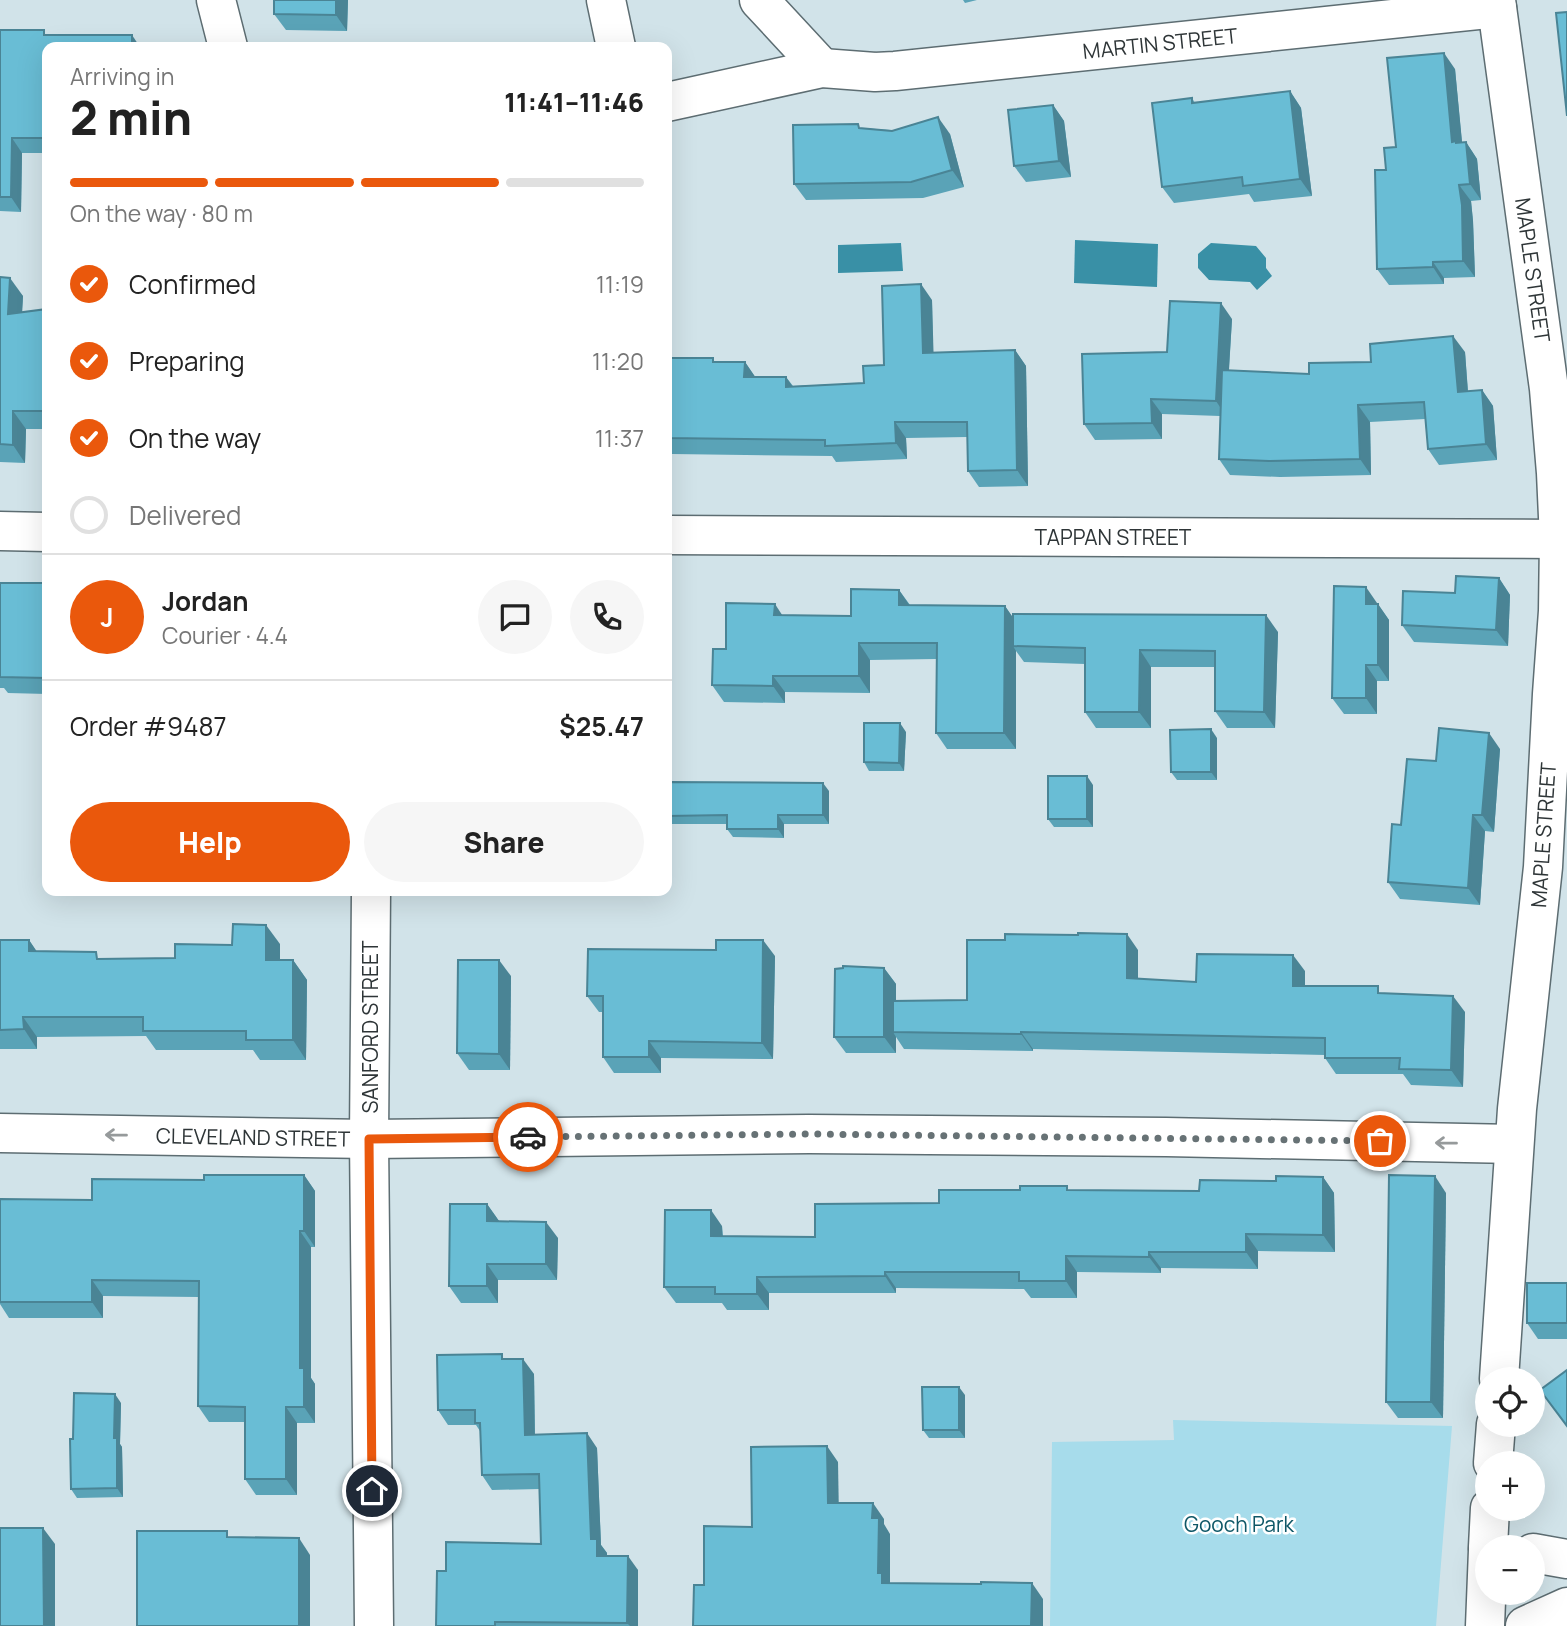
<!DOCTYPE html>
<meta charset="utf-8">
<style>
:root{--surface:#fff;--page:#f6f6f6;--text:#222;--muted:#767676;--line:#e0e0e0;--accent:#ea580c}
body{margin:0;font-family:Manrope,sans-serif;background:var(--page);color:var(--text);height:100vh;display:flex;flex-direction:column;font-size:26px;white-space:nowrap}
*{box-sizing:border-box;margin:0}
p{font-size:23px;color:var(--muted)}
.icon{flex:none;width:38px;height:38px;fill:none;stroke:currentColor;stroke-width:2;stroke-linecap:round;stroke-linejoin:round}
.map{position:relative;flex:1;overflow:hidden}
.panel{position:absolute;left:42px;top:42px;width:630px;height:854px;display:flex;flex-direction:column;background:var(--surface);border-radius:14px;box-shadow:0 7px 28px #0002}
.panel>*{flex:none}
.buttons{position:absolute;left:1475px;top:1367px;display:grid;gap:14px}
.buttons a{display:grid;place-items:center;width:70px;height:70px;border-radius:50%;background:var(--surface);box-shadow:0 7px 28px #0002;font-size:35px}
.pin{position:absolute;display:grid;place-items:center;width:60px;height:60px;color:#fff;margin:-30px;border:4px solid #fff;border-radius:50%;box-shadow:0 2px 7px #0007}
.courier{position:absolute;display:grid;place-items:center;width:70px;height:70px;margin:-35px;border:5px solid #ea580c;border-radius:50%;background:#fff;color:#222;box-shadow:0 2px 9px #0007}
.headline em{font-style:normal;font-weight:800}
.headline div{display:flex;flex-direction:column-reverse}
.headline{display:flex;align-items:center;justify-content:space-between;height:119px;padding:0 28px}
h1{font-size:46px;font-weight:800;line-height:52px}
.bar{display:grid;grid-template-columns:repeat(4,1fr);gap:10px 7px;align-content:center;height:84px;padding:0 28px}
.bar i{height:9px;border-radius:5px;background:var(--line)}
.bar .on{background:var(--accent)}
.bar p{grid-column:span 4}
.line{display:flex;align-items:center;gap:18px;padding:0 28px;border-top:2px solid var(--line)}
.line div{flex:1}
.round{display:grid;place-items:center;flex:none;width:74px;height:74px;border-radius:37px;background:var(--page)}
ol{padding:0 28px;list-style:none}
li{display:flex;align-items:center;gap:21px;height:77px}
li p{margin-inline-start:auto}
li .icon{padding:7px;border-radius:50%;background:var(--accent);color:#fff;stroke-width:4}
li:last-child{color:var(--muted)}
li i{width:38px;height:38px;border:4px solid var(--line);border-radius:50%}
.action{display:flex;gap:14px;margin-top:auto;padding:14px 28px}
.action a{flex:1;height:80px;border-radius:42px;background:var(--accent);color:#fff;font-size:28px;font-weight:800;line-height:80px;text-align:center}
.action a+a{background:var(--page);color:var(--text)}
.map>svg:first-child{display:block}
.green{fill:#a7dceb}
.water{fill:#3990a6}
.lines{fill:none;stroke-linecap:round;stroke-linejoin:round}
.minor-casing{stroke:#5d6d72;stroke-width:41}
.minor{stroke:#fff;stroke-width:38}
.wall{fill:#5aa3b7}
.shaded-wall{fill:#4a8495}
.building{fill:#69bdd5;stroke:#4a8495;stroke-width:2}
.oneway{stroke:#969a9b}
.done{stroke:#677275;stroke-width:7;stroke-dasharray:0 12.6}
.route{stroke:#ea580c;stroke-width:9}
.labels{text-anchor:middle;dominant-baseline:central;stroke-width:5;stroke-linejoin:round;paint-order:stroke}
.street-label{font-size:21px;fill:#2e3537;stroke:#fff}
.park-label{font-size:21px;fill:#0e5767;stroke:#fff}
</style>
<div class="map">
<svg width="1567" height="1626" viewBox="0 0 1567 1626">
<rect width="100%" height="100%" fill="#d1e3e9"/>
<polygon class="green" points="1173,1420 1452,1426 1436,1626 1050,1626 1052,1442 1174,1440"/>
<g class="water">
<polygon points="1075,240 1158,244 1157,287 1074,283"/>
<polygon points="901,243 903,271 838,273 838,245"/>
<polygon points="1211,243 1256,246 1266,258 1266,268 1272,276 1257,290 1250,282 1209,280 1198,268 1198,254"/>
</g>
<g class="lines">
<g class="minor-casing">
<g id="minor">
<polyline points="216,0 228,47"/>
<polyline points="606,0 616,47"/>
<polyline points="759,0 822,68"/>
<polyline points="1496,0 1549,389 1556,473 1559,539 1558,611 1552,694 1543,867 1517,1109 1499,1379"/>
<polyline points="667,102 822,68 875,72 895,71 1497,8"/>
<polyline points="0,531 47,532"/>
<polyline points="667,535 1559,539"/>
<polyline points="371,891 369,1139 374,1626"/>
<polyline points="0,1133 369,1139 809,1134 1166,1137 1514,1144"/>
<polyline points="1493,1463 1496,1424"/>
<polyline points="1488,1547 1490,1508"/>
<polyline points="1533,1553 1567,1559"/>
<polyline points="1485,1626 1488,1550"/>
<polyline points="1525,1626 1567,1607"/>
</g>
</g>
<use href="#minor" class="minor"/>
</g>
<g class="wall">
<polygon points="274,0 348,0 347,31 286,30 274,14"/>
<polygon points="963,0 977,0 965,3"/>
<polygon points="0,30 47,47 47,153 22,153 21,212 0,211"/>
<polygon points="1455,69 1462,143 1466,142 1477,159 1481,200 1471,201 1473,221 1475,277 1444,278 1444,284 1389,285 1377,269 1386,170 1396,147"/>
<polygon points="1290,91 1301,108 1312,196 1254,202 1249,194 1174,203 1162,187 1192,98 1195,103"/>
<polygon points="1053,105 1064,121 1071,177 1026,182 1014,166"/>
<polygon points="861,128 950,134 964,187 923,198 806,200 794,184"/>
<polygon points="0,277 23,296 22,312 47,309 47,429 26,429 25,463 0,462"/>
<polygon points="932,300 933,353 1015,350 1026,366 1028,486 979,487 968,471 967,437 906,438 907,459 836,462 832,456 672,454 672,466 667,466 667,358 716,362 745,362 755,377 786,377 793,386 864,383 884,365"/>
<polygon points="1232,319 1229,370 1309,374 1371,362 1465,352 1468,391 1482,390 1493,406 1497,460 1439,465 1428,449 1425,419 1370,422 1371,475 1280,477 1230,475 1219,459 1220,416 1162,414 1162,439 1095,440 1084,424 1167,352"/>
<polygon points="1499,578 1510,595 1508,646 1414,642 1402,625 1455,593"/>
<polygon points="0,583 47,583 47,694 8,693 4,688 0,688"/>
<polygon points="899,590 910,605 1005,606 1013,618 1278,632 1275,728 1227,728 1215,711 1215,667 1151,667 1151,728 1096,728 1085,712 1085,664 1024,662 1016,651 1016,749 947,749 936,733 936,659 870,660 870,693 785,692 785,703 724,702 712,685 726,649 782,615 851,616"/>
<polygon points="1377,603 1389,620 1389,681 1377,681 1377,714 1344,714 1332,698"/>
<polygon points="906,732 904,771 869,771 864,762"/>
<polygon points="1217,738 1217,780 1177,780 1171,772"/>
<polygon points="1500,749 1494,832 1485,831 1480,905 1400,899 1388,882 1401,825 1436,761"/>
<polygon points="667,782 829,791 829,824 784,824 784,838 733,837 727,829 727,824 667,824"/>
<polygon points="1093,785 1093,827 1054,827 1048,819"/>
<polygon points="0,940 29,940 36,951 101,959 175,958 280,944 280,960 293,960 307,980 306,1060 260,1060 253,1050 156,1050 146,1036 37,1037 37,1049 0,1049"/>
<polygon points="1138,950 1138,979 1196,982 1305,971 1305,986 1383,993 1465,1012 1463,1087 1411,1085 1403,1074 1336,1074 1325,1058 1325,1055 1033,1049 1033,1051 904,1049 896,1037 896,1053 846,1053 834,1037 884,968 896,984 896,1001 967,1000"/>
<polygon points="775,956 773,1059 661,1058 661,1073 614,1073 603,1057 603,1012 599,1012 587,996"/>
<polygon points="511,976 510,1070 469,1070 457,1053"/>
<polygon points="304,1175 315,1191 315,1247 311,1247 311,1378 315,1384 315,1423 297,1423 297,1495 256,1495 245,1479 245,1422 209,1422 198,1406 199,1297 103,1296 103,1318 9,1318 0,1304 0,1199 92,1200 204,1180"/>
<polygon points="1323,1177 1334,1193 1335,1252 1258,1251 1258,1269 1161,1268 1161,1273 1077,1272 1077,1298 1031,1298 1024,1289 896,1288 896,1293 769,1293 769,1310 727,1310 722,1303 676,1303 664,1287 722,1226 723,1236 815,1237 939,1203 1069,1190 1199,1191 1276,1181"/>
<polygon points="1446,1193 1443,1418 1398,1418 1386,1402"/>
<polygon points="487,1204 499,1221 558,1238 557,1280 498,1280 498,1303 461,1303 449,1286"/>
<polygon points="1567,1283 1567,1339 1538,1339 1527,1323"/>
<polygon points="505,1359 534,1374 535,1435 597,1448 601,1545 607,1553 607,1556 638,1570 638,1626 436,1626 446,1571 541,1544 539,1489 492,1490 482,1475 480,1431 476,1425 448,1425 438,1410"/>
<polygon points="965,1395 965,1438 929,1438 923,1430"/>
<polygon points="121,1403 120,1444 122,1447 123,1497 77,1498 71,1489 73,1439"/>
</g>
<g class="shaded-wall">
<polygon points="336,0 348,0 347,31 336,15"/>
<polygon points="132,35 140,47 132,47"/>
<polygon points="1444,53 1455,69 1463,152 1452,142"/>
<polygon points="1290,91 1301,108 1312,196 1300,179"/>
<polygon points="1053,105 1064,121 1071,177 1059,161"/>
<polygon points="938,117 950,134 964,187 952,170"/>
<polygon points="12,138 22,153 21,212 11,197"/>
<polygon points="1466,142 1477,159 1481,200 1470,184"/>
<polygon points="1459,185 1471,201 1473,221 1475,277 1463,261"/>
<polygon points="1433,262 1444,278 1444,284 1433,267"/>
<polygon points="10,278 23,296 21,332 8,314"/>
<polygon points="921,284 932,300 934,369 923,353"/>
<polygon points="1221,303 1232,319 1226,416 1216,401"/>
<polygon points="1453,336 1465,352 1469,408 1458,392"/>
<polygon points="1015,350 1026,366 1028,486 1017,470"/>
<polygon points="745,362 756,378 744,377"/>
<polygon points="786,377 797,393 786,387"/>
<polygon points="1482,390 1493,406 1497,460 1486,444"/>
<polygon points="1151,399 1162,414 1162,439 1152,423"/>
<polygon points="1358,405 1370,422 1371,475 1360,459"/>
<polygon points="13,411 26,429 25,463 13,445"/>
<polygon points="895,422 906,438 907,459 896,443"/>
<polygon points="667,446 672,454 672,466 667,458"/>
<polygon points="1499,578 1510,595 1508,646 1496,630"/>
<polygon points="1366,587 1377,603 1377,620 1366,604"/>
<polygon points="899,590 910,606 899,605"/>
<polygon points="775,604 786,621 774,615"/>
<polygon points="1378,604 1389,620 1389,681 1378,665"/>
<polygon points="1005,606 1016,622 1013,646 1016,651 1016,749 1004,733"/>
<polygon points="1266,615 1278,632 1275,728 1264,712"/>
<polygon points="667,622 668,623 668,694 667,692"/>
<polygon points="859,643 870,660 870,693 859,676"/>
<polygon points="1140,650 1151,667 1151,728 1139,712"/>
<polygon points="1366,665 1377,681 1377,714 1366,698"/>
<polygon points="773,676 785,692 785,703 773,686"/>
<polygon points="900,723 906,732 904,771 899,763"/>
<polygon points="1211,729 1217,738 1217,780 1211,772"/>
<polygon points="1489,733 1500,749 1494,832 1482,815"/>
<polygon points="1087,776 1093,785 1093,827 1087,819"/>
<polygon points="823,783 829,791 829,824 823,815"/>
<polygon points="778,815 784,824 784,838 778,829"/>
<polygon points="1473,815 1485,831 1480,905 1468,888"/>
<polygon points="266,925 280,944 280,980 266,960"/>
<polygon points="1127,934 1138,950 1138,995 1127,978"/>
<polygon points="29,940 42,959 29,951"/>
<polygon points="763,940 775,956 773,1059 762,1043"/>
<polygon points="1293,955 1305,971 1305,1003 1293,986"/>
<polygon points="293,960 307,980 306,1060 293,1040"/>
<polygon points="499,960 511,976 510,1070 499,1054"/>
<polygon points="884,968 896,984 896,1032 893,1032 896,1037 896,1053 884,1037"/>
<polygon points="1453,996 1465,1012 1463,1087 1451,1070"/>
<polygon points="23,1017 37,1037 37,1049 24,1029"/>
<polygon points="1021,1032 1033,1049 1033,1051 1021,1034"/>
<polygon points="649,1041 661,1058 661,1073 649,1057"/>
<polygon points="304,1175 315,1191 315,1247 304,1231"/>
<polygon points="1435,1176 1446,1193 1443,1418 1431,1402"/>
<polygon points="1323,1177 1334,1193 1335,1252 1323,1235"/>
<polygon points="487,1204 499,1221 499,1238 487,1221"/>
<polygon points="711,1210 722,1226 723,1252 711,1236"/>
<polygon points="546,1222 558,1238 557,1280 546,1264"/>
<polygon points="300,1231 311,1247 311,1378 315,1384 315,1423 304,1407 300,1368"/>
<polygon points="1246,1234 1258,1251 1258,1269 1246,1252"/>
<polygon points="1149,1252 1161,1268 1161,1273 1149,1257"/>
<polygon points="1066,1256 1077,1272 1077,1298 1066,1281"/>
<polygon points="487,1264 498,1280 498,1303 487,1286"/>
<polygon points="885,1272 896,1288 896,1293 885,1276"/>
<polygon points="757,1277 769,1293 769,1310 757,1294"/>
<polygon points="92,1280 103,1296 103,1318 92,1302"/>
<polygon points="523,1359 534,1374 535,1450 525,1435"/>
<polygon points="959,1387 965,1395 965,1438 959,1430"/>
<polygon points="115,1394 121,1403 120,1444 122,1447 123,1497 117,1488 114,1438"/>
<polygon points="286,1407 297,1423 297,1495 286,1479"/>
<polygon points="587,1433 597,1448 601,1545 607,1553 607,1571 597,1556 591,1539"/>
<polygon points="827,1446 838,1462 839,1519 828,1503"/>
<polygon points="873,1503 884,1519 884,1524 890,1534 890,1584 882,1583 878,1573 872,1518"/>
<polygon points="43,1528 55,1544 55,1626 44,1626"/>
<polygon points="299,1538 310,1555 310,1626 299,1626"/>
<polygon points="628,1556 638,1570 638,1626 630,1626 627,1623"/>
<polygon points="1032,1583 1043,1599 1043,1626 1031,1626"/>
</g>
<g class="building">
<polygon points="274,0 336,0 336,15 274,14"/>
<polygon points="1567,12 1567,116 1556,13"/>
<polygon points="0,30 44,30 44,35 132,35 132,47 47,47 47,138 12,138 11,197 0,197"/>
<polygon points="1444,53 1452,142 1456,141 1456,143 1466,142 1470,184 1459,185 1462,205 1463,261 1433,262 1433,267 1377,269 1375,170 1386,170 1384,148 1396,147 1387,58"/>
<polygon points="1290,91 1300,179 1243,186 1242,177 1162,187 1152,103 1192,98 1192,103"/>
<polygon points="1053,105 1059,161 1014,166 1008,110"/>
<polygon points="938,117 952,170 911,182 794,184 793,125 858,124 859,128 892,131"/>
<polygon points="0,277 10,278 8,314 47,309 47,411 13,411 13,445 0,444"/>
<polygon points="921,284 923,353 1015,350 1017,470 968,471 967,422 895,422 896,443 825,446 825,440 667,438 667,358 713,358 713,362 745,362 744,377 786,377 786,387 864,383 863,366 884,365 882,286"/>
<polygon points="1170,301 1221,303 1216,401 1151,399 1152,423 1084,424 1082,354 1167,352"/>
<polygon points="1453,336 1458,392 1482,390 1486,444 1428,449 1424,402 1358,405 1360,459 1269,461 1219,459 1222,370 1309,374 1309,363 1371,362 1370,344"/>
<polygon points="1456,576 1499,578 1496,630 1402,625 1403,591 1455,593"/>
<polygon points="0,583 47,583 47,678 0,677"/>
<polygon points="1334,586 1366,587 1366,604 1378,604 1378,665 1366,665 1366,698 1332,698"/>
<polygon points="851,589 899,590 899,605 1005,606 1004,733 936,733 937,643 859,643 859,676 773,676 773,686 712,685 713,649 726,649 726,603 775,604 774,615 851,616"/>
<polygon points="1013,614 1266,615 1264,712 1215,711 1215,651 1140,650 1139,712 1085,712 1085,648 1013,646"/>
<polygon points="864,723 900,723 899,763 864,762"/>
<polygon points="1439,728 1489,733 1482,815 1473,815 1468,888 1388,882 1392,824 1401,825 1407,759 1436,761"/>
<polygon points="1211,729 1211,772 1171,772 1170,730"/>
<rect x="1048" y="776" width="39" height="43"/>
<polygon points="667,782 823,783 823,815 778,815 778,829 727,829 727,815 667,816"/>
<polygon points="233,924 266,925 266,960 293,960 293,1040 246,1040 246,1031 143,1031 143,1017 23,1017 24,1029 0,1030 0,940 29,940 29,951 96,952 97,959 175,958 175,944 232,945"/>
<polygon points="1078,933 1127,934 1127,978 1196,982 1197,954 1293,955 1293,986 1378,986 1378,993 1453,996 1451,1070 1399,1069 1400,1058 1325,1058 1325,1038 1021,1032 1021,1034 893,1032 893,1001 967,1000 967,940 1005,940 1005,934 1078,935"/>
<polygon points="716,940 763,940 762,1043 649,1041 649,1057 603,1057 603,996 587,996 588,949 716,950"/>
<polygon points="458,960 499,960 499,1054 457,1053"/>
<polygon points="843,966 884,968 884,1037 834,1037 835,969 843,968"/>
<polygon points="204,1175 304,1175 304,1231 300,1231 300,1368 304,1368 304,1407 286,1407 286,1479 245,1479 245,1407 198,1406 199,1281 92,1280 92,1302 0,1302 0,1199 92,1200 92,1179 204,1180"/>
<polygon points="1389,1175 1435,1176 1431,1402 1386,1402"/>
<polygon points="1276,1176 1323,1177 1323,1235 1246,1234 1246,1252 1149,1252 1149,1257 1066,1256 1066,1281 1019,1281 1019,1272 885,1272 885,1276 757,1277 757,1294 715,1294 715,1287 664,1287 665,1210 711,1210 711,1236 815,1237 815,1204 939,1203 939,1190 1020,1190 1020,1186 1067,1186 1067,1190 1199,1191 1200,1180 1276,1181"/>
<polygon points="450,1204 487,1204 487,1221 546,1222 546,1264 487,1264 487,1286 449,1286"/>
<rect x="1527" y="1283" width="40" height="40"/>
<polygon points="502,1354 502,1359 523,1359 525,1435 587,1433 591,1539 597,1539 597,1556 628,1556 627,1623 495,1622 495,1626 436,1626 437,1571 446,1571 446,1542 541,1544 539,1474 482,1475 480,1423 475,1423 475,1410 438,1410 437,1355"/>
<polygon points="1567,1370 1567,1426 1540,1390"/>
<polygon points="922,1387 959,1387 959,1430 923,1430"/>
<polygon points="74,1393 115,1394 114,1438 117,1438 117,1488 71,1489 70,1439 73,1439"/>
<polygon points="827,1446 828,1503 873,1503 872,1518 879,1518 878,1573 882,1573 882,1583 981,1584 981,1582 1032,1583 1031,1626 693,1626 694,1585 704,1585 704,1526 752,1527 751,1447"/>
<polygon points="0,1528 43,1528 44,1626 0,1626"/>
<polygon points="137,1531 227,1531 227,1537 299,1538 299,1626 137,1626"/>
</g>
<defs><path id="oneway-shaft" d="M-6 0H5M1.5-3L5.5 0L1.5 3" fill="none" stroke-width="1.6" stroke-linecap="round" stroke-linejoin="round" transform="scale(1.75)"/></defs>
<g class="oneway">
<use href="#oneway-shaft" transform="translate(116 1135) rotate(-179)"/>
<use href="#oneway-shaft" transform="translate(1446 1143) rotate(-179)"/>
</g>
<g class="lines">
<polyline class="done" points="528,1137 809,1134 1380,1141"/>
<polyline class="route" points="372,1491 369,1139 528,1137"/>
</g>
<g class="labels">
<g class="street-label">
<text transform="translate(1160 43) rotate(-6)">MARTIN STREET</text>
<text transform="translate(1533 270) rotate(82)">MAPLE STREET</text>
<text x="1113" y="537">TAPPAN STREET</text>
<text transform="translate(1543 835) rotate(-86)">MAPLE STREET</text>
<text transform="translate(370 1027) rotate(-90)">SANFORD STREET</text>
<text transform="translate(253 1137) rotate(1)">CLEVELAND STREET</text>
</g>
<g class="park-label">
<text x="1239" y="1524">Gooch Park</text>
</g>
</g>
</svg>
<div class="buttons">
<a><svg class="icon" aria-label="locate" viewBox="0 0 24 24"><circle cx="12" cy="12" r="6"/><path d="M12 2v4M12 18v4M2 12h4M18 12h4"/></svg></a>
<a>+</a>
<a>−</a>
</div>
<div class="pin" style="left:1380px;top:1141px;background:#ea580c"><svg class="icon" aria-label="bag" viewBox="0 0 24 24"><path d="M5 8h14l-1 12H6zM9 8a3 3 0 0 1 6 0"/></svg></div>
<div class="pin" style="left:372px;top:1491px;background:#1f2937"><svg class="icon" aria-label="home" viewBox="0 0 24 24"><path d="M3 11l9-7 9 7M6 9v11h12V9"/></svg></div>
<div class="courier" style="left:528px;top:1137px"><svg class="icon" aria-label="car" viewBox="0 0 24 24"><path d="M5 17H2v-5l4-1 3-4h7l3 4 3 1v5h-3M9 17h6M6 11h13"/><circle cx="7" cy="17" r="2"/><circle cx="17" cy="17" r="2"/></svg></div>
<section class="panel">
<div class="headline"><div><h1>2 min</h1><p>Arriving in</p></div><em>11:41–11:46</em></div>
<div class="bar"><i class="on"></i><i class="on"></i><i class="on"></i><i></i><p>On the way · 80 m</p></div>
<ol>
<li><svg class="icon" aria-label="check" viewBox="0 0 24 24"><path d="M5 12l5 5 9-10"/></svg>Confirmed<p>11:19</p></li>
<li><svg class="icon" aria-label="check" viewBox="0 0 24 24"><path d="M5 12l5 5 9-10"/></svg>Preparing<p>11:20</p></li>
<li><svg class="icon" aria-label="check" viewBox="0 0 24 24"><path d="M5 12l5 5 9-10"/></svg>On the way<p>11:37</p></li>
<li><i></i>Delivered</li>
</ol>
<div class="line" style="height:126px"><b class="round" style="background:var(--accent);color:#fff">J</b><div><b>Jordan</b><p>Courier · 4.4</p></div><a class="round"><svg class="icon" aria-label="chat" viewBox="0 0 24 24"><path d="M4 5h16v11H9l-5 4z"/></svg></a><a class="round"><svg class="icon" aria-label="phone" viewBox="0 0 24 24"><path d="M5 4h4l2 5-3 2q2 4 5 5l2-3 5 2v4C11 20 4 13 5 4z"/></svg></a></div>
<div class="line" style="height:91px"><div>Order #9487</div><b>$25.47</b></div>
<div class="action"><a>Help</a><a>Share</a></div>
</section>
</div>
